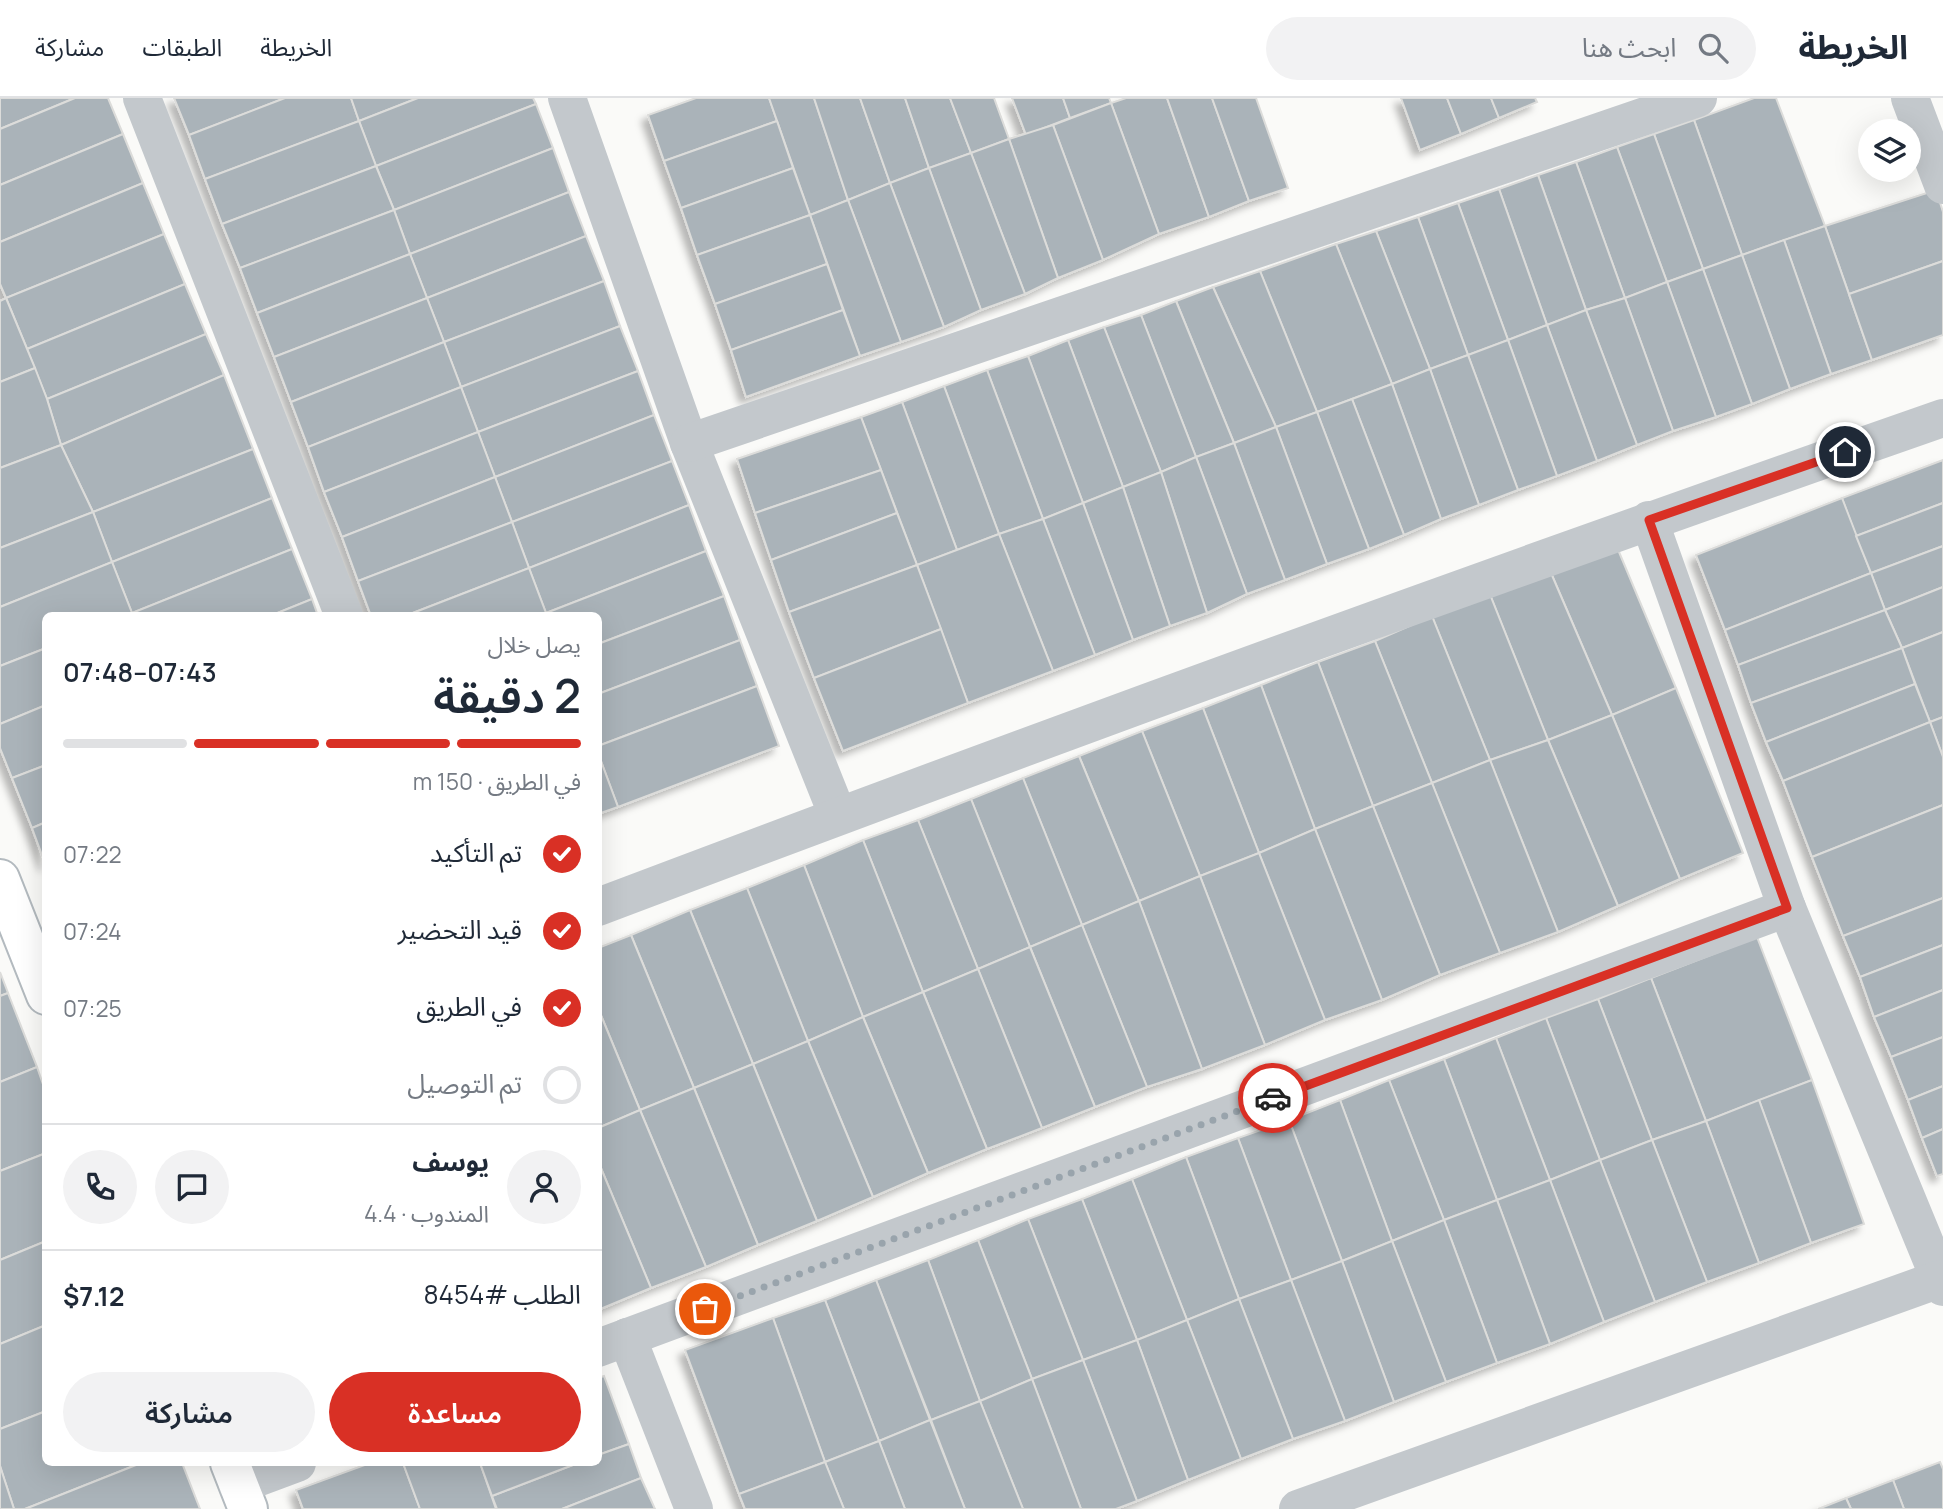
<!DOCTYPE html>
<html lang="ar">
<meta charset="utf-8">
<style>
:root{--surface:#fff;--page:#f2f2f3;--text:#1f2937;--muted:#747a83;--line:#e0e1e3;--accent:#d93025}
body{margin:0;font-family:Manrope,"Noto Sans Arabic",sans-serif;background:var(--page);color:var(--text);direction:rtl;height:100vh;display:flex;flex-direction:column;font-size:26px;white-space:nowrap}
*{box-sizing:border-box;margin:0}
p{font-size:23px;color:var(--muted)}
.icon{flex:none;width:38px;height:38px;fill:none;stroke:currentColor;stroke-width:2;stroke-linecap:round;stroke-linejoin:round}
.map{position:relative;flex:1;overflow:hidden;direction:ltr}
.side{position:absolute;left:42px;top:514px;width:560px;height:854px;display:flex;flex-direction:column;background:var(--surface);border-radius:10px;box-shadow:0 7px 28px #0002;direction:rtl}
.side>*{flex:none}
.fabs{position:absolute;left:1858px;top:21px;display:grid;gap:14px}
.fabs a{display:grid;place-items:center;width:63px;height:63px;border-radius:50%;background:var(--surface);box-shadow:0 7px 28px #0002;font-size:35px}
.pin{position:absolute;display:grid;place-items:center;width:60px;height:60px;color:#fff;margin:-30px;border:4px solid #fff;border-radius:50%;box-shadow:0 2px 7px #0007}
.courier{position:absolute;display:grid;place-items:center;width:70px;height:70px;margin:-35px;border:5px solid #d93025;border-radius:50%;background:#fff;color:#222;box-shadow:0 2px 9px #0007}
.headline em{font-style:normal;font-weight:600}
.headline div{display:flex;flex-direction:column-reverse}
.headline{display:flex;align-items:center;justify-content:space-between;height:119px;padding:0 21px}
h1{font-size:46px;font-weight:600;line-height:52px}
.bar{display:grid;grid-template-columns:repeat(4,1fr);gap:10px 7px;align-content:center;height:84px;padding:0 21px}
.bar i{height:9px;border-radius:5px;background:var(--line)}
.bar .selected{background:var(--accent)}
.bar p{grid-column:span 4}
.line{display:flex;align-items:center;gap:18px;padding:0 21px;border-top:2px solid var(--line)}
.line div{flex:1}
.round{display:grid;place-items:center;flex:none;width:74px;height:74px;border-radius:37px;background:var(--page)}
ol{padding:0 21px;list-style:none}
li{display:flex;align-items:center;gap:21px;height:77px}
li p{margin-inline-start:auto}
li .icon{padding:7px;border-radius:50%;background:var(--accent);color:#fff;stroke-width:4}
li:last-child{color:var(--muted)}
li i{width:38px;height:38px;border:4px solid var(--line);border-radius:50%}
.action{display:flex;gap:14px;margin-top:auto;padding:14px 21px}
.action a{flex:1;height:80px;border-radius:42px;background:var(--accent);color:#fff;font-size:28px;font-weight:600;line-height:80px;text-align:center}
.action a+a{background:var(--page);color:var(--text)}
header{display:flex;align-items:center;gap:42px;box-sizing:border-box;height:98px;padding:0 35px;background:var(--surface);border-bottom:2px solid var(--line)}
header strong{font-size:33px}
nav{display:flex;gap:38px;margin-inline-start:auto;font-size:24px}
.search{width:490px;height:63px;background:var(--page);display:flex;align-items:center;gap:18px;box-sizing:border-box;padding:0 24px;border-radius:38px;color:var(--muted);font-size:26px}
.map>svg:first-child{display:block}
.building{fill:#aab3b9;stroke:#dcdcda;stroke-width:2;filter:url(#shadow)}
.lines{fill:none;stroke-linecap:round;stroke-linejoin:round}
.secondary-casing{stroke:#b3babf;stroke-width:42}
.street{stroke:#c3c8cc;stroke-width:38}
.secondary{stroke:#fff;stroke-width:38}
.done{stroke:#99a4ac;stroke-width:7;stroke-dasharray:0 12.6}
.route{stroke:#d93025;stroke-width:9}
</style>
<header>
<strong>الخريطة</strong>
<div class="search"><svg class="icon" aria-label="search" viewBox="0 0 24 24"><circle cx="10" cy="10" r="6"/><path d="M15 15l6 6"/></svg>ابحث هنا</div>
<nav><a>الخريطة</a><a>الطبقات</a><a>مشاركة</a></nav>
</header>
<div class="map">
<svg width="1943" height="1411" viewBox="0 0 1943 1411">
<defs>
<filter id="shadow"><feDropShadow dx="-6" dy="6" stdDeviation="3.5" flood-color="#0004"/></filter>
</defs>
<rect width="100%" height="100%" fill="#fafaf8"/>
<g class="building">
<polygon points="0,0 75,0 0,31"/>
<polygon points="75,0 108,0 123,36 0,87 0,31"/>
<polygon points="174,0 285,0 189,37"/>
<polygon points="285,0 351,0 359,23 205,81 189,37"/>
<polygon points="351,0 418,0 359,23"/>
<polygon points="418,0 533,0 536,6 376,68 359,23"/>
<polygon points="696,0 769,0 777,23 664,63 648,17"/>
<polygon points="769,0 814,0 848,102 810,117"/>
<polygon points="814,0 860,0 890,85 848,102"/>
<polygon points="860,0 905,0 929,70 890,85"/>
<polygon points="905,0 950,0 971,55 929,70"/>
<polygon points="950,0 994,0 1009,41 971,55"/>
<polygon points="1012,0 1063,0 1070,20 1026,37"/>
<polygon points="1063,0 1109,0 1111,5 1070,20"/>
<polygon points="1126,0 1167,0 1209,119 1159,136 1111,5"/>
<polygon points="1167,0 1212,0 1249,103 1209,119"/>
<polygon points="1212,0 1256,0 1288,90 1249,103"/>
<polygon points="1401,0 1447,0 1461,36 1420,52"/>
<polygon points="1447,0 1491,0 1499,20 1461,36"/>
<polygon points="1491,0 1535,0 1537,4 1499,20"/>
<polygon points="1754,0 1776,0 1825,128 1742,157 1694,22"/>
<polygon points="1111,5 1159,136 1103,162 1053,27"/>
<polygon points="536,6 553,50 394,112 376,68"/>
<polygon points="1694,22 1742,157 1703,171 1654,36"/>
<polygon points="359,23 376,68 222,126 205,81"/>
<polygon points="777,23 793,70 681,110 664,63"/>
<polygon points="1053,27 1103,162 1058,180 1009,41"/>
<polygon points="123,36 143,85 0,144 0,87"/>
<polygon points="1654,36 1703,171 1667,184 1617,49"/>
<polygon points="1009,41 1058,180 1025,196 971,55"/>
<polygon points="1617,49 1667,184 1625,200 1576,64"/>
<polygon points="553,50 569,94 410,156 394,112"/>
<polygon points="971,55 1025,196 981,212 929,70"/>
<polygon points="1576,64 1625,200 1586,212 1538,77"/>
<polygon points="376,68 394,112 240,170 222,126"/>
<polygon points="793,70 810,117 697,157 681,110"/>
<polygon points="929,70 981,212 944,229 890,85"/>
<polygon points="1538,77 1586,212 1547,227 1499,91"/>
<polygon points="143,85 164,136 6,200 0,186 0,144"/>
<polygon points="890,85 944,229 901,244 848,102"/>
<polygon points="1499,91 1547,227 1508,242 1458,105"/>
<polygon points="1936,92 1943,114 1943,163 1849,196 1825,128"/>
<polygon points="569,94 586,138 427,200 410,156"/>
<polygon points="848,102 901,244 860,258 810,117"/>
<polygon points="1458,105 1508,242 1468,257 1418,119"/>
<polygon points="394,112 410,156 257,215 240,170"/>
<polygon points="810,117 827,166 715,206 697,157"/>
<polygon points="1418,119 1468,257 1430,271 1376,133"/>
<polygon points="1825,128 1872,262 1831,276 1784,142"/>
<polygon points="1376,133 1430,271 1392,286 1336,146"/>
<polygon points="164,136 185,186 27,251 6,200"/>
<polygon points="586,138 604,183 444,244 427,200"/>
<polygon points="1784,142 1831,276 1790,291 1742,157"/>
<polygon points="1336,146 1392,286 1317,314 1260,173"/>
<polygon points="410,156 427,200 274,259 257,215"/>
<polygon points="1742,157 1790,291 1752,306 1703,171"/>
<polygon points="1943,163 1943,237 1872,262 1849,196"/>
<polygon points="827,166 843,212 731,252 715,206"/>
<polygon points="1703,171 1752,306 1716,319 1667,184"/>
<polygon points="1260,173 1317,314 1276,329 1213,189"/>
<polygon points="604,183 620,228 461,289 444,244"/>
<polygon points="1667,184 1716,319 1673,333 1625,200"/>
<polygon points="185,186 206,236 47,301 27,251"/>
<polygon points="1213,189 1276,329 1234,345 1176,203"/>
<polygon points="6,200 35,270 0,284 0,203"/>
<polygon points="427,200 444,244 291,304 274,259"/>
<polygon points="1625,200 1673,333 1637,347 1586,212"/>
<polygon points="1176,203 1234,345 1196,359 1141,217"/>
<polygon points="843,212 860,258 746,299 731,252"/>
<polygon points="1586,212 1637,347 1597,363 1547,227"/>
<polygon points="1141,217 1196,359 1161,374 1104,229"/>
<polygon points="1547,227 1597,363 1557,378 1508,242"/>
<polygon points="620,228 638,273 478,334 461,289"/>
<polygon points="1104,229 1161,374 1123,389 1068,242"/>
<polygon points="206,236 224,277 61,347 47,301"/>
<polygon points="1068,242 1123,389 1083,405 1028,258"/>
<polygon points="1508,242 1557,378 1518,392 1468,257"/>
<polygon points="444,244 461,289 308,349 291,304"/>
<polygon points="1468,257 1518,392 1479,407 1430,271"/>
<polygon points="1028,258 1083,405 1043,421 987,272"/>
<polygon points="35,270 47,301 61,347 0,370 0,284"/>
<polygon points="1430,271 1479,407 1441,421 1392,286"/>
<polygon points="987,272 1043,421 999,436 944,288"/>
<polygon points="638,273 654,317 495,379 478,334"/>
<polygon points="224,277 253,351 93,414 61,347"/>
<polygon points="1392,286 1441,421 1404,437 1352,301"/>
<polygon points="944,288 999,436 957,452 902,304"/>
<polygon points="461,289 478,334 324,394 308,349"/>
<polygon points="1352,301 1404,437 1369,451 1317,314"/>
<polygon points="902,304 957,452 917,467 861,319"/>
<polygon points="1317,314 1369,451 1327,466 1276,329"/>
<polygon points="654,317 672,363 512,424 495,379"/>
<polygon points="861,319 881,372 755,415 737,361"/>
<polygon points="1276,329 1327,466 1285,482 1234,345"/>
<polygon points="478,334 495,379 342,439 324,394"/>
<polygon points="1234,345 1285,482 1247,496 1196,359"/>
<polygon points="61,347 93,414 0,450 0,370"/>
<polygon points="253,351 272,400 112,464 93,414"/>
<polygon points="1196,359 1247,496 1207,515 1161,374"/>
<polygon points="1943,362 1943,405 1856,438 1842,400"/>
<polygon points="672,363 689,407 529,470 512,424"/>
<polygon points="881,372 897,415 771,462 755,415"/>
<polygon points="1161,374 1207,515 1170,528 1123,389"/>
<polygon points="495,379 512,424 358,483 342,439"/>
<polygon points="1123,389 1170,528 1133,542 1083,405"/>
<polygon points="272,400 292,451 132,515 112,464"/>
<polygon points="1842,400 1871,475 1725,532 1696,457"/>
<polygon points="1083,405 1133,542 1095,557 1043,421"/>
<polygon points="1943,405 1943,448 1871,475 1856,438"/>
<polygon points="689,407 706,453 546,515 529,470"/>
<polygon points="93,414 112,464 0,509 0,450"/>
<polygon points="897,415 917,467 789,514 771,462"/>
<polygon points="1043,421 1095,557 1053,573 999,436"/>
<polygon points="512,424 529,470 405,518 371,518 358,483"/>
<polygon points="999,436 1053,573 968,605 917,467"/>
<polygon points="1614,442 1676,590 1612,617 1548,468"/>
<polygon points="1943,448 1943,489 1885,512 1871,475"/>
<polygon points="292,451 312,501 270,518 133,518 132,515"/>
<polygon points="706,453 724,498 598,546 598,518 548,518 546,515"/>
<polygon points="112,464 132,515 124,518 46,518 46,550 0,568 0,509"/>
<polygon points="917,467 941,531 814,580 789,514"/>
<polygon points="1548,468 1612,617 1548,642 1489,494"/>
<polygon points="529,470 546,515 538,518 405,518"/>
<polygon points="1871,475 1885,512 1738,567 1725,532"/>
<polygon points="1943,489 1943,534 1902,550 1885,512"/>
<polygon points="1489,494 1548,642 1490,662 1432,518"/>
<polygon points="724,498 740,542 598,596 598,546"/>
<polygon points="312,501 318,518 270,518"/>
<polygon points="1885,512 1902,550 1751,605 1738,567"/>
<polygon points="1432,518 1490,662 1432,685 1375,543"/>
<polygon points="941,531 968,605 843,653 814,580"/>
<polygon points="1943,534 1943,619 1930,624 1902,550"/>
<polygon points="740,542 757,588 598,648 598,596"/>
<polygon points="1375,543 1432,685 1373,708 1318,564"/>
<polygon points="46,550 46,607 0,626 0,568"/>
<polygon points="1902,550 1915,586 1766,644 1751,605"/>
<polygon points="1318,564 1373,708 1315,731 1261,587"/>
<polygon points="1915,586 1930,624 1783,683 1766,644"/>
<polygon points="1261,587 1315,731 1259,755 1203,610"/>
<polygon points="757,588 779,648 618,709 598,655 598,648"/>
<polygon points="1676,590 1743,755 1680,781 1612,617"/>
<polygon points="46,607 46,667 12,680 0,650 0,626"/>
<polygon points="1203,610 1259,755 1200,778 1142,633"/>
<polygon points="1612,617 1680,781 1618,808 1548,642"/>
<polygon points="1943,619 1943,659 1930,624"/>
<polygon points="1930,624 1943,659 1943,707 1812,759 1783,683"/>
<polygon points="1142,633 1200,778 1139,803 1079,658"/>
<polygon points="1548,642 1618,808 1558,834 1490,662"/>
<polygon points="598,655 618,709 598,716"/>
<polygon points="1079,658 1139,803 1082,827 1023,680"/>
<polygon points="1490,662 1558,834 1500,855 1432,685"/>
<polygon points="46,667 46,724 32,730 12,680"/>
<polygon points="1023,680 1082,827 1030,849 971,701"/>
<polygon points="1432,685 1500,855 1440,877 1373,708"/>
<polygon points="971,701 1030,849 978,871 918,722"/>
<polygon points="1943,707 1943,800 1843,838 1812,759"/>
<polygon points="1373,708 1440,877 1382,902 1315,731"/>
<polygon points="918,722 978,871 923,894 863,742"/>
<polygon points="46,724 46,768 32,730"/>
<polygon points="1315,731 1382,902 1325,922 1259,755"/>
<polygon points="863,742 923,894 863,919 804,767"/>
<polygon points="1259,755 1325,922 1265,947 1200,778"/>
<polygon points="804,767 863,919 808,943 747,790"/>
<polygon points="1200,778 1265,947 1202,971 1139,803"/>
<polygon points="747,790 808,943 753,966 690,812"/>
<polygon points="1943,800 1943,847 1860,879 1843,838"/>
<polygon points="1139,803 1202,971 1147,989 1082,827"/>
<polygon points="690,812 753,966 694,990 631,837"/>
<polygon points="1082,827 1147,989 1095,1009 1030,849"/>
<polygon points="631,837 694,990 640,1012 598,910 598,850"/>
<polygon points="1757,839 1812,982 1706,1023 1651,880"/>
<polygon points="1943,847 1943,892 1874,919 1860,879"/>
<polygon points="1030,849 1095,1009 1042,1030 978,871"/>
<polygon points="978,871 1042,1030 987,1051 923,894"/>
<polygon points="0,874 8,895 0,898"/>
<polygon points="1651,880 1706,1023 1652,1042 1598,901"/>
<polygon points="1943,892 1943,939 1891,959 1874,919"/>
<polygon points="923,894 987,1051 928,1075 863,919"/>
<polygon points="8,895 37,969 0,984 0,898"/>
<polygon points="1598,901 1652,1042 1600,1062 1546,920"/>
<polygon points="598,910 640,1012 598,1030"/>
<polygon points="863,919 928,1075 873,1099 808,943"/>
<polygon points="1546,920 1600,1062 1550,1082 1496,940"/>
<polygon points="1943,939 1943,988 1908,1002 1891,959"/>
<polygon points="1496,940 1550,1082 1497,1102 1444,961"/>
<polygon points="808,943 873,1099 817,1123 753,966"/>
<polygon points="1444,961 1497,1102 1444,1122 1389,982"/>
<polygon points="753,966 817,1123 758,1147 694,990"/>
<polygon points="37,969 46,995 46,1055 0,1073 0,984"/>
<polygon points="1389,982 1444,1122 1392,1143 1340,1002"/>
<polygon points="1812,982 1864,1126 1811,1145 1759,1002"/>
<polygon points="1943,988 1943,1031 1922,1040 1908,1002"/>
<polygon points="694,990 758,1147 706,1169 640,1012"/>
<polygon points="1340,1002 1392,1143 1342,1163 1289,1022"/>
<polygon points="1759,1002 1811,1145 1759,1165 1706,1023"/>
<polygon points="640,1012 706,1169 651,1190 598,1063 598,1030"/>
<polygon points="1289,1022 1342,1163 1291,1182 1238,1040"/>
<polygon points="1706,1023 1759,1165 1707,1184 1652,1042"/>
<polygon points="1943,1031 1943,1076 1937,1078 1922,1040"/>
<polygon points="1238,1040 1291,1182 1239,1201 1186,1059"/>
<polygon points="1652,1042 1707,1184 1655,1204 1600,1062"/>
<polygon points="46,1055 46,1143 0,1162 0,1073"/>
<polygon points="1186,1059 1239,1201 1187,1222 1132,1081"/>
<polygon points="1600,1062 1655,1204 1604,1224 1550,1082"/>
<polygon points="598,1063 651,1190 598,1212"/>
<polygon points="1132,1081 1187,1222 1137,1242 1082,1101"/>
<polygon points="1550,1082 1604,1224 1550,1246 1497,1102"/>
<polygon points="1082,1101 1137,1242 1083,1262 1028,1121"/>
<polygon points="1497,1102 1550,1246 1497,1265 1444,1122"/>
<polygon points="1028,1121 1083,1262 1032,1281 978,1142"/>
<polygon points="1444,1122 1497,1265 1446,1284 1392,1143"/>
<polygon points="978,1142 1032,1281 980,1303 928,1162"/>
<polygon points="46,1143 46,1227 0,1246 0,1162"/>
<polygon points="1392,1143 1446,1284 1394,1304 1342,1163"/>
<polygon points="928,1162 980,1303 931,1322 876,1182"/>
<polygon points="1342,1163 1394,1304 1345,1323 1291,1182"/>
<polygon points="876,1182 930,1322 879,1343 825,1202"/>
<polygon points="1291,1182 1345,1323 1293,1341 1239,1201"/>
<polygon points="1239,1201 1293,1341 1241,1361 1187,1222"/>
<polygon points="825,1202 879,1343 825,1364 773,1220"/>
<polygon points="773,1220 825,1364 739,1396 685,1252"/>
<polygon points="1187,1222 1241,1361 1188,1382 1137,1242"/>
<polygon points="46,1227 46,1313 0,1331 0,1246"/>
<polygon points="1137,1242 1188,1382 1137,1403 1083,1262"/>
<polygon points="1083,1262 1137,1403 1116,1411 1081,1411 1032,1281"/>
<polygon points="604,1278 629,1346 598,1357 598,1280"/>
<polygon points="1032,1281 1081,1411 1023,1411 980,1303"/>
<polygon points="980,1303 1023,1411 965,1411 931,1322"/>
<polygon points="46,1313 46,1365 141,1365 25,1411 14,1411 0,1368 0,1331"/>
<polygon points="930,1322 965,1411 905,1411 879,1343"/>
<polygon points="879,1343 905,1411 844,1411 825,1364"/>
<polygon points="629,1346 641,1380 562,1411 497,1411 492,1398 578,1365 598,1365 598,1357"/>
<polygon points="825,1364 844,1411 745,1411 739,1396"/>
<polygon points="1940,1364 1943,1371 1943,1411 1904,1411 1893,1382"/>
<polygon points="141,1365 182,1365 200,1411 25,1411"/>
<polygon points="370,1365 403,1365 420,1411 303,1411 296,1392"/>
<polygon points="403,1365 480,1365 496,1411 420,1411"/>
<polygon points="480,1365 578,1365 492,1398"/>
<polygon points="0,1368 14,1411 0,1411"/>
<polygon points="641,1380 655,1411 562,1411"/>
<polygon points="1893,1382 1904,1411 1851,1411 1846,1400"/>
<polygon points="1846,1400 1851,1411 1818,1411"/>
</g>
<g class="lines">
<g class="secondary-casing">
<g id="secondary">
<polyline points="0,781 46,897"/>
<polyline points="230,1365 248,1411"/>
</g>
</g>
<g class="street">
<polyline points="142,0 344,518"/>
<polyline points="567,0 689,345 838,718"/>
<polyline points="1910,0 1943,87"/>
<polyline points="689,345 1698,0"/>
<polyline points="1649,422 1787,810 1943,1189"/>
<path d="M598 809C1044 640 1493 477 1943 320"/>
<polyline points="627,1239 694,1411"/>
<polyline points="598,1250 1787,810"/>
<polyline points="238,1387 297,1365"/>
<polyline points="1298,1411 1940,1181"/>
</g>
<use href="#secondary" class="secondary"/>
</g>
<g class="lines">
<polyline class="done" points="705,1211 1273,1000"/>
<polyline class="route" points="1273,1000 1787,810 1649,422 1845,354"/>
</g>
</svg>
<div class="fabs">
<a><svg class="icon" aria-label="layers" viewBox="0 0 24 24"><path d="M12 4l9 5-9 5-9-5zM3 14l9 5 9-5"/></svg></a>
</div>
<div class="pin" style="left:705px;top:1211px;background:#ea580c"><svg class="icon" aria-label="bag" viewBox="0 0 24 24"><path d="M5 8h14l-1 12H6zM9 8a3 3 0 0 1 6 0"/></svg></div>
<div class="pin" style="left:1845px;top:354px;background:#1f2937"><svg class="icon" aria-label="home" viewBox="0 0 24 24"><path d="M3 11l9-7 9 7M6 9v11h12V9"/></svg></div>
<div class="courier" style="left:1273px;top:1000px"><svg class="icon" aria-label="car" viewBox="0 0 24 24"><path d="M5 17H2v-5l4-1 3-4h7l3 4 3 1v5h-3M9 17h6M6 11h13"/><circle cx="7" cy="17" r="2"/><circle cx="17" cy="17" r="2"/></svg></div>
<section class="side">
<div class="headline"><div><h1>2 دقيقة</h1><p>يصل خلال</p></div><em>07:43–07:48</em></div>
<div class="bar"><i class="selected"></i><i class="selected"></i><i class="selected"></i><i></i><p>في الطريق · 150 m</p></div>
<ol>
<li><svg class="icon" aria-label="check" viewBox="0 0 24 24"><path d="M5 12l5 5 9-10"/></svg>تم التأكيد<p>07:22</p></li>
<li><svg class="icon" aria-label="check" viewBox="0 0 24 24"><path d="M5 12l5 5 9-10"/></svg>قيد التحضير<p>07:24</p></li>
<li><svg class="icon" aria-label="check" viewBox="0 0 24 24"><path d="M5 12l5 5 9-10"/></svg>في الطريق<p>07:25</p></li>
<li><i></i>تم التوصيل</li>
</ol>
<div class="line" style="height:126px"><a class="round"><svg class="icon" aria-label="person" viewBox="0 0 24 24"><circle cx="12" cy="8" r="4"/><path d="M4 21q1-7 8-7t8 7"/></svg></a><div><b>يوسف</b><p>المندوب · 4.4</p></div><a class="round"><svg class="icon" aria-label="chat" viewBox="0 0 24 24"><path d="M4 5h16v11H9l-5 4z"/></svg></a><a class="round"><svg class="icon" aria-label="phone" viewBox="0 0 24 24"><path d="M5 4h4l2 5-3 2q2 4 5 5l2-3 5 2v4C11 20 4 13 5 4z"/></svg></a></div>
<div class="line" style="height:91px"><div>الطلب #8454</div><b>$7.12</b></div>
<div class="action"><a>مساعدة</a><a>مشاركة</a></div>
</section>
</div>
